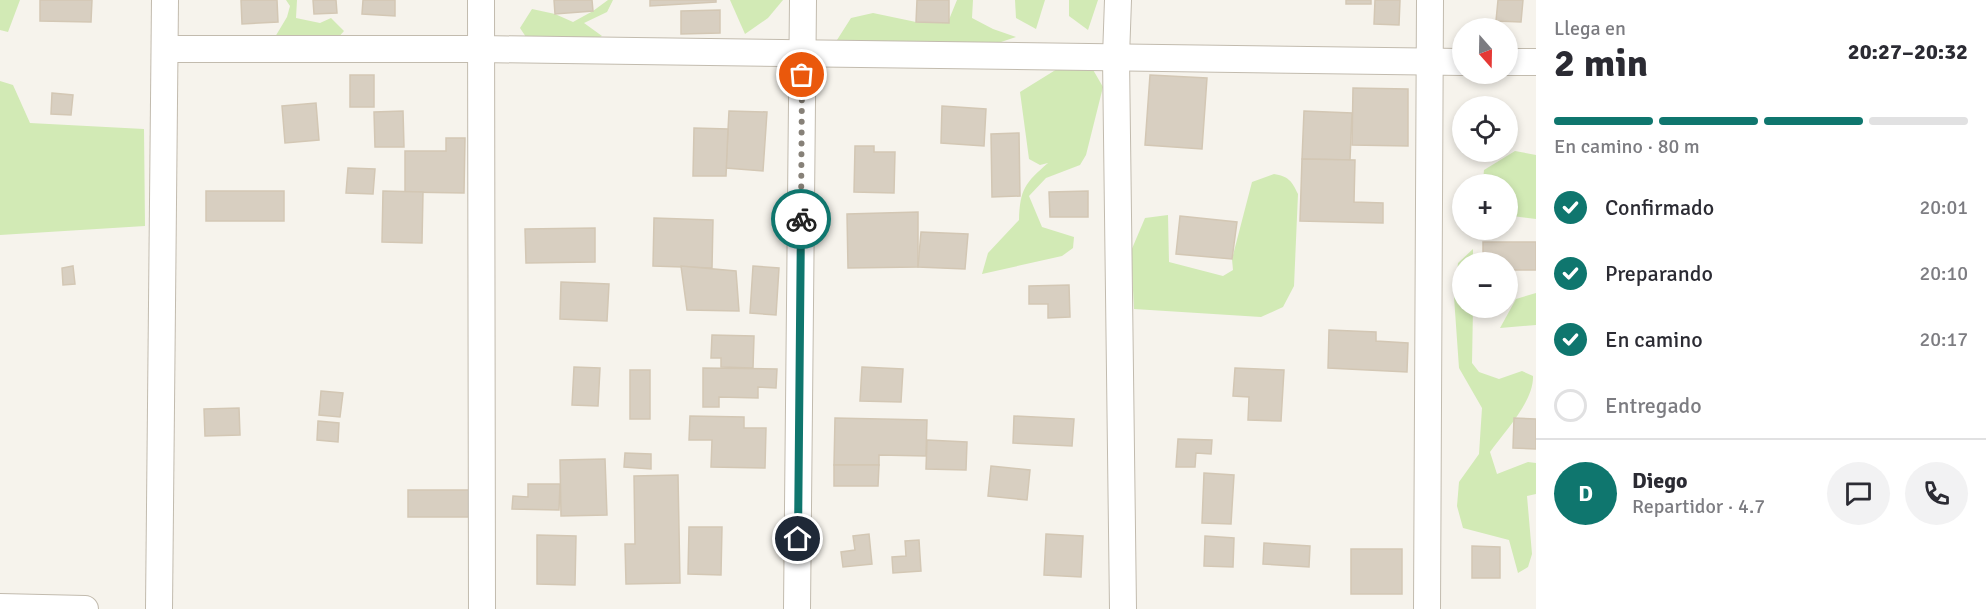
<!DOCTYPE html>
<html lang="es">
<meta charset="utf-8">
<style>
:root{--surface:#fff;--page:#f2f2f3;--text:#2b2b33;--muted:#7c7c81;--line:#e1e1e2;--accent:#0f766e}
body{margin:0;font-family:Signika,sans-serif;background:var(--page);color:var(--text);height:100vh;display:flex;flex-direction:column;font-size:22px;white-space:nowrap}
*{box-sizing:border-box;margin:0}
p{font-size:20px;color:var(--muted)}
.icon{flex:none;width:33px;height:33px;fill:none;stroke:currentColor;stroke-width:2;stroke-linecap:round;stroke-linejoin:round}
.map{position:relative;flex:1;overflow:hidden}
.drawer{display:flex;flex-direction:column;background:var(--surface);width:450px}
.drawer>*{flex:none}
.needle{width:39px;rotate:160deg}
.tools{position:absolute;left:1452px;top:18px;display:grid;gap:12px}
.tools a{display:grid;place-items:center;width:66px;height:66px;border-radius:50%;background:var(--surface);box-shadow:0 3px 9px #0003;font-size:30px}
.pin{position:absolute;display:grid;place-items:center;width:51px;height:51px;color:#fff;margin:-26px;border:3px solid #fff;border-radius:50%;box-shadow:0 2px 6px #0007}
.courier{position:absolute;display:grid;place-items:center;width:60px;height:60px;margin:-30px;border:4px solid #0f766e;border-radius:50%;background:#fff;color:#222;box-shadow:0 2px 8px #0007}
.head em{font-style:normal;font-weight:700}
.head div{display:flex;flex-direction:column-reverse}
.head{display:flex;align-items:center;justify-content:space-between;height:102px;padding:0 18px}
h1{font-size:39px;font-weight:700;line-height:45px}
.bar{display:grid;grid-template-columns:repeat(4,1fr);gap:9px 6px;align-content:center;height:72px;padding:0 18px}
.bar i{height:8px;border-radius:4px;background:var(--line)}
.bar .on{background:var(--accent)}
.bar p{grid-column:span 4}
.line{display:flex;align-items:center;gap:15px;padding:0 18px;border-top:2px solid var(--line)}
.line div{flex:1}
.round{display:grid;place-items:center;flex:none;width:63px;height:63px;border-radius:32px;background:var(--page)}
ol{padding:0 18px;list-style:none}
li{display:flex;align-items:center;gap:18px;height:66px}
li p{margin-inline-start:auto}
li .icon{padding:6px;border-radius:50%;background:var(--accent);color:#fff;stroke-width:4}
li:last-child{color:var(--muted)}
li i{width:33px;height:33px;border:3px solid var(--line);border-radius:50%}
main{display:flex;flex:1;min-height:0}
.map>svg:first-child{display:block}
.green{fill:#d2eab5}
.building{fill:#d8cfc1;stroke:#d3c7b4;stroke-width:1.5}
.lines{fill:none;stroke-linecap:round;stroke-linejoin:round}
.minor-casing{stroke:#c2bbae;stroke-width:28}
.minor{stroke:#fff;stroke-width:26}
.done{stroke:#878178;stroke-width:6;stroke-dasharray:0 10.8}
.route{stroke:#0f766e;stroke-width:8}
</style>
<main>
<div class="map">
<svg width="1536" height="609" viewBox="0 0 1536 609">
<rect width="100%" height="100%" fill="#f6f3ec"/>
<g class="green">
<polygon points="0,0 20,0 8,32 0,30"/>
<polygon points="286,0 297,0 296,18 320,23 331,18 344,31 336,40 275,37 287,17 290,6"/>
<polygon points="608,0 613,0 607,12 584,23 602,36 579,45 528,40 520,28 532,9 555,14 573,22 593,11"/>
<polygon points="730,0 783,0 768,18 745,34"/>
<polygon points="957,0 973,0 972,18 993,29 1016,37 995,44 859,47 837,40 851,18 873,13 916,22 948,22"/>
<polygon points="1015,0 1045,0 1036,29 1016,18"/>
<polygon points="1069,0 1098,0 1088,30 1069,16"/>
<path d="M1070 61 1092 68 1103 87 1086 155 1080 165 1046 178 1029 196 1042 227 1074 237 1073 248 1062 256 982 274 988 253 1019 220C1020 189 1025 183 1048 163L1040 165 1029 159 1020 92Z"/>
<polygon points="0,81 13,85 30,123 144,129 145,226 0,235"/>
<polygon points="1515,151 1536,155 1536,219 1512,216 1508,211 1508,184 1486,184 1483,181 1484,170"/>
<path d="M1274 174C1288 176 1292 181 1298 194L1294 286 1283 307 1261 317 1134 309 1131 251 1145 218 1168 215 1169 262 1223 276 1233 270 1232 259 1252 182Z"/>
<path d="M1473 249V262H1462V308H1473L1472 363 1479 372 1499 379 1522 371 1533 376C1534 401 1505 431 1490 452L1497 474 1528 462 1536 463V494L1527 496 1532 554 1528 567 1518 573 1509 540 1463 528 1457 506 1459 482 1479 454 1482 408 1459 368 1454 297 1458 263Z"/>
<polygon points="1536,293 1536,325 1500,328 1516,299"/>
</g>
<g class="building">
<polygon points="40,0 92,0 91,22 40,21"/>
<polygon points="241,0 277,0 278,22 242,24"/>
<polygon points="313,0 336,0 337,13 314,14"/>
<polygon points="363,0 395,0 395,16 362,14"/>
<polygon points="554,0 592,0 593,11 555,14"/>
<polygon points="650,0 716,0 716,2 650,6"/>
<polygon points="917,0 949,0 949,23 916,22"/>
<rect x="1346" y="0" width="25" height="4"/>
<polygon points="1375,0 1400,0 1399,25 1374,24"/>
<polygon points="1498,0 1523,0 1521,22 1496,21"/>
<polygon points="720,10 720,33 681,34 681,11"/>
<rect x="350" y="75" width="24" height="32"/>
<polygon points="1150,75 1207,78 1202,149 1145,145"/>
<polygon points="1353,88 1408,89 1408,146 1352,145"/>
<polygon points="52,93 73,95 71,115 51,114"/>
<polygon points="316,103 319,140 285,143 282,106"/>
<polygon points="942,106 986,109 984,146 941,143"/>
<polygon points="403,111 404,147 375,147 374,112"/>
<polygon points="729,111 767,112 763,171 726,168"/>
<polygon points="1304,111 1352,113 1350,160 1302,159"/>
<polygon points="694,128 728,129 726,176 693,176"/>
<polygon points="1019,133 1020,196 992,197 991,134"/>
<polygon points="446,138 465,138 464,193 405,192 405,151 446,151"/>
<polygon points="855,146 874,146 874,152 895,152 894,193 854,192"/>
<polygon points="1302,159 1355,160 1354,202 1383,203 1383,223 1300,221"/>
<polygon points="348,168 375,169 373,194 346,193"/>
<rect x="206" y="191" width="78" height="30"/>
<polygon points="383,191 423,192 422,243 382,242"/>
<polygon points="1088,191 1088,217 1050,217 1049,192"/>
<polygon points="918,212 918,267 848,268 847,214"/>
<polygon points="1180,216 1237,222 1232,259 1176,254"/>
<polygon points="654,218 713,220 712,268 653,266"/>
<polygon points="595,228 595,262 526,263 525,229"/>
<polygon points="921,232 968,234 965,269 918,267"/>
<polygon points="1483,242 1536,242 1536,270 1508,270 1508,262 1483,262"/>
<polygon points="73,266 75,284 63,285 62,268"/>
<polygon points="681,266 736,271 739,311 687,310"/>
<polygon points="753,266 779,268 776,315 750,313"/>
<polygon points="561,282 609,284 607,321 560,319"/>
<polygon points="1069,285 1070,317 1048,318 1048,304 1029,304 1029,286"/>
<polygon points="1329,330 1376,332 1376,341 1408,343 1407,372 1328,368"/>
<polygon points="712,335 754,336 753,368 721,367 721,358 711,358"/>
<polygon points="574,367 600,368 598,406 572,405"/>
<polygon points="862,367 903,369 901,402 860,401"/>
<polygon points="703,368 777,369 776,388 758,387 758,398 719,397 719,407 703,407"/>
<polygon points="1235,368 1284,370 1281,421 1248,420 1249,397 1233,396"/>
<rect x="630" y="370" width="20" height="49"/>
<polygon points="321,391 343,393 340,417 319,415"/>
<polygon points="239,408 240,435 205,436 204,409"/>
<polygon points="690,416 744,417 744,428 766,428 765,468 711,467 712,440 689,440"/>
<polygon points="1014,416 1074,419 1072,446 1013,443"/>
<polygon points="835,418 927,420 926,456 879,455 879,465 834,465"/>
<polygon points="1514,418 1536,419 1536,449 1513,448"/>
<polygon points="318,421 339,423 338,442 317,440"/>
<polygon points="1178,439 1212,440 1211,454 1196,453 1195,467 1176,467"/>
<polygon points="927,440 967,442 966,470 926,469"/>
<polygon points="625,453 651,454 651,469 624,467"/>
<polygon points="605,459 607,515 561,516 560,460"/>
<polygon points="834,465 879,465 878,486 834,486"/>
<polygon points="991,466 1030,470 1027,500 988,496"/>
<polygon points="1204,473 1234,475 1231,524 1202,523"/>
<polygon points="678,475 680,583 626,584 625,544 635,544 634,476"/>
<polygon points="528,484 560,484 559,510 512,509 513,496 528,497"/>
<rect x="408" y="490" width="67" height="27"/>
<polygon points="689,527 722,527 721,575 688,574"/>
<polygon points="869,534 872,564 843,567 841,552 855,550 853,536"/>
<polygon points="1046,534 1083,536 1081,577 1044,575"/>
<polygon points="537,535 576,536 575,585 537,584"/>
<polygon points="1205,536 1234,538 1233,567 1204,566"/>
<polygon points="919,540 921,571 893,573 892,557 906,556 905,541"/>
<polygon points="1264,543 1310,546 1309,567 1263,564"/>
<polygon points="1472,546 1500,547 1500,578 1472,578"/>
<rect x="1351" y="549" width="51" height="45"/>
</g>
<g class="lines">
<g class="minor-casing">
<g id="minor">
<polyline points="481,0 482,609"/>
<polyline points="1118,0 1116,57 1123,609"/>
<polyline points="166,49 480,49 1462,62"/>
<polyline points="1508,62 1536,62"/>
<polyline points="0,607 85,609"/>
<polyline points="159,609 165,0"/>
<polyline points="797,609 803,0"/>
<polyline points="1427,609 1430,0"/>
</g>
</g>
<use href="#minor" class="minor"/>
</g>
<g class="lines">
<polyline class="done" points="801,219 802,75"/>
<polyline class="route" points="798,539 801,219"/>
</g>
</svg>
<div class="tools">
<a><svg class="needle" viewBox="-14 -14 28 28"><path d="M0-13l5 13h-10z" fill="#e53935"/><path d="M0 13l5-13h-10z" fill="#7c7c81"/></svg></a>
<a><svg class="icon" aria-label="locate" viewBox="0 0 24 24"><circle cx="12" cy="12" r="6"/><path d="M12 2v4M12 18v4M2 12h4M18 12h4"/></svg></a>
<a>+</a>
<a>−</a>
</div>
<div class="pin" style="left:802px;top:75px;background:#ea580c"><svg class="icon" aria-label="bag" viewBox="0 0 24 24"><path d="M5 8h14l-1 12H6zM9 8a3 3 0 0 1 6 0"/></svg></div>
<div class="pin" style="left:798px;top:539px;background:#1f2937"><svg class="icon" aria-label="home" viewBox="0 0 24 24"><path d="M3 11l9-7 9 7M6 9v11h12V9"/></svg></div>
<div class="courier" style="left:801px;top:219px"><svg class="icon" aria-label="bike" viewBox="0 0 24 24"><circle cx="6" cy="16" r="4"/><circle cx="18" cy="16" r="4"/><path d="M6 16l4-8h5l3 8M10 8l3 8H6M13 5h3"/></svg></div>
</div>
<section class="drawer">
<div class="head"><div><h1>2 min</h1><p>Llega en</p></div><em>20:27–20:32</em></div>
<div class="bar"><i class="on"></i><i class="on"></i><i class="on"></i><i></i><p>En camino · 80 m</p></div>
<ol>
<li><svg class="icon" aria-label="check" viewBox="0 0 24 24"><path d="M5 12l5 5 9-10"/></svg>Confirmado<p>20:01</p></li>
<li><svg class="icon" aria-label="check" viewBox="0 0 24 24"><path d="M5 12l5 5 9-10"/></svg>Preparando<p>20:10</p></li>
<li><svg class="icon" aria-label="check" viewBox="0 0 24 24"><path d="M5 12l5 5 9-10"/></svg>En camino<p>20:17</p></li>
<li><i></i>Entregado</li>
</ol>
<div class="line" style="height:108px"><b class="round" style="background:var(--accent);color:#fff">D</b><div><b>Diego</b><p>Repartidor · 4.7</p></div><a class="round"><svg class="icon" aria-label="chat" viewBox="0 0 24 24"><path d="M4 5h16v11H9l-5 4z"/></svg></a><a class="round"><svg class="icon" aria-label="phone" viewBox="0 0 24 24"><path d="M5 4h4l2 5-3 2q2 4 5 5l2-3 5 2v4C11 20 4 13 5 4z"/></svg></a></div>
</section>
</main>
